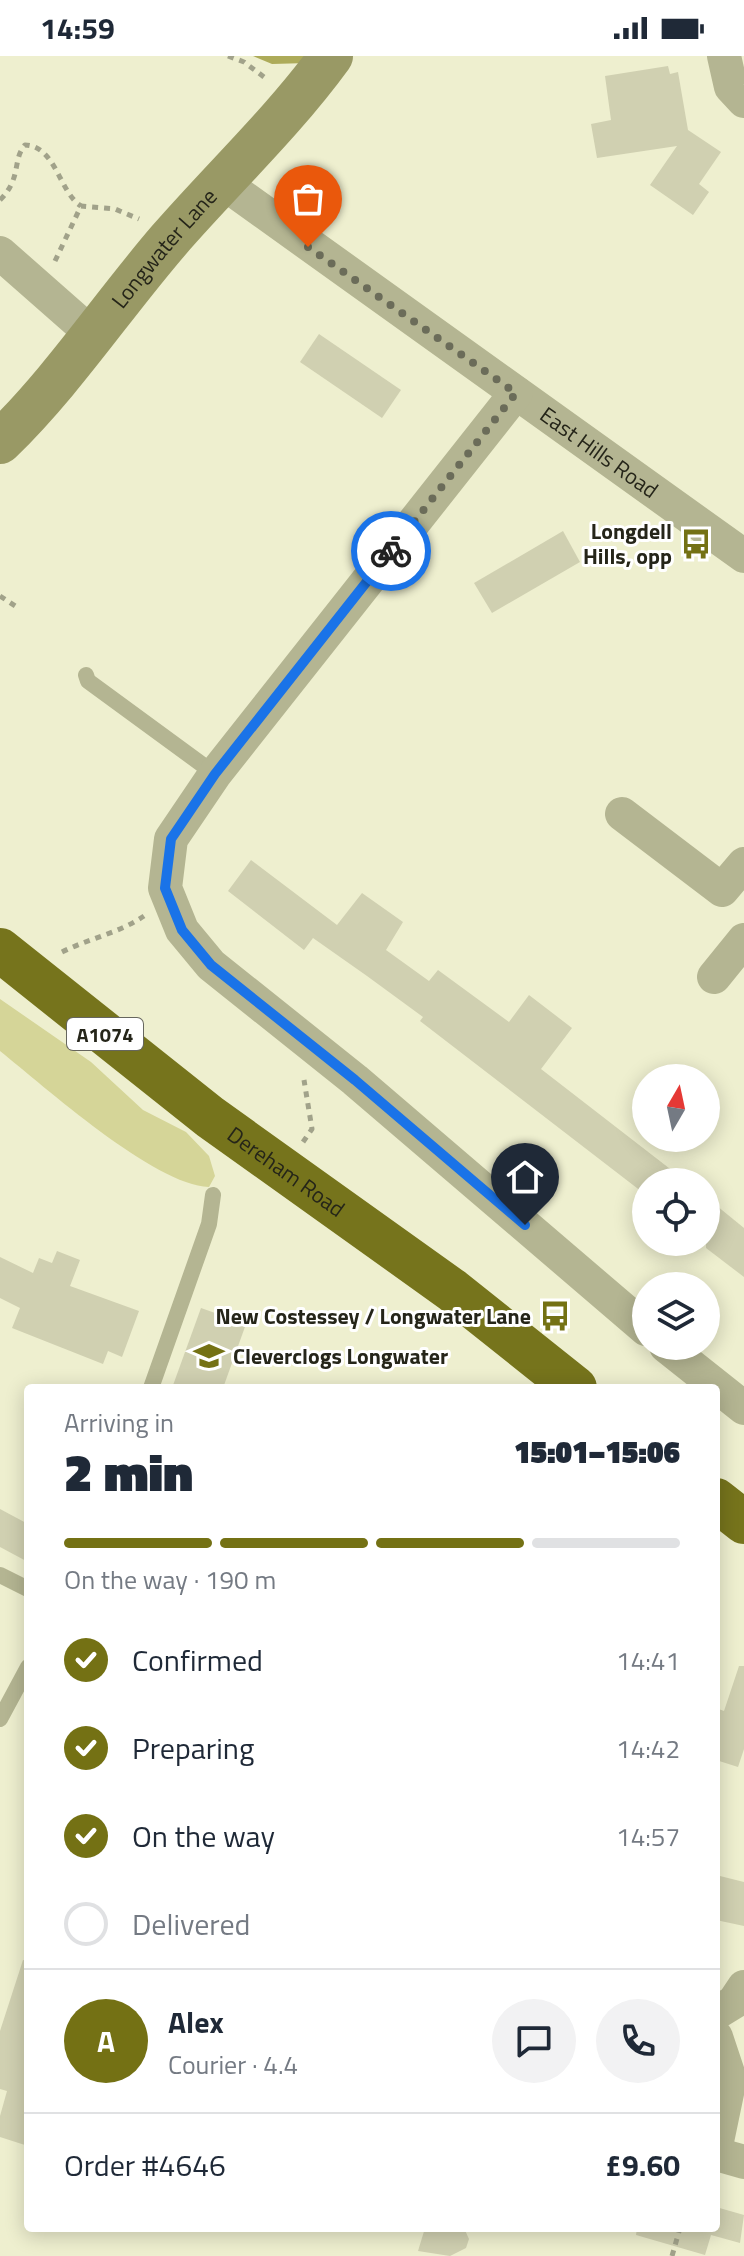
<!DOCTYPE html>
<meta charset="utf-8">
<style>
:root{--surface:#fff;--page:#f2f2f3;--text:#1f2937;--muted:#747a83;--line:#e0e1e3;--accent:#747114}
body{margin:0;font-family:"Titillium Web",sans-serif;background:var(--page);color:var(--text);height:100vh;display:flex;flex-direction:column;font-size:30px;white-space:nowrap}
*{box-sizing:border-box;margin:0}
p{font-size:26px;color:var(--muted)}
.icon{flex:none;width:44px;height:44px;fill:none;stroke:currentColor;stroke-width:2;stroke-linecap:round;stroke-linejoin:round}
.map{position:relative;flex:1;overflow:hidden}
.details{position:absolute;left:24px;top:1328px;width:696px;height:848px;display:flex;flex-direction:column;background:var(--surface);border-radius:8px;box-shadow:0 4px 20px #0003}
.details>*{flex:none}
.needle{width:52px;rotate:9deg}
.controls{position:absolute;left:632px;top:1008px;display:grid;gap:16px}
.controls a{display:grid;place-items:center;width:88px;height:88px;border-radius:50%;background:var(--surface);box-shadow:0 4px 20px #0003;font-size:40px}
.pin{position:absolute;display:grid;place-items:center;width:68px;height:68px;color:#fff;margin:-82px -34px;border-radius:50% 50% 50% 0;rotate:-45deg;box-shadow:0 0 8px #0007}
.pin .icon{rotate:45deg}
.courier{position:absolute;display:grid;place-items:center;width:80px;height:80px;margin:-40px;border:6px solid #1a73e8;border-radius:50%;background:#fff;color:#222;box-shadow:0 2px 10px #0007}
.summary em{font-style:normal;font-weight:800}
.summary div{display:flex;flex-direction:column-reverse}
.summary{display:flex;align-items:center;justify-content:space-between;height:136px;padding:0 40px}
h1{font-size:52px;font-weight:800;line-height:60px}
.bar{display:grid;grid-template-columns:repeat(4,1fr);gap:12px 8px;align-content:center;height:96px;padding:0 40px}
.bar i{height:10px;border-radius:6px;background:var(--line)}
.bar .active{background:var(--accent)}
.bar p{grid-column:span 4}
.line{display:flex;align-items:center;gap:20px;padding:0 40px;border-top:2px solid var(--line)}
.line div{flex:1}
.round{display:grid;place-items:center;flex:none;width:84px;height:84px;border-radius:42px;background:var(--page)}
ol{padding:0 40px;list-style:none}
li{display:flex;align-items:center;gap:24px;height:88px}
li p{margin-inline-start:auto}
li .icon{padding:8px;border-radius:50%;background:var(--accent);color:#fff;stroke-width:4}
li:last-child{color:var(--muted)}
li i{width:44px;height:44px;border:4px solid var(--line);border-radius:50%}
.status{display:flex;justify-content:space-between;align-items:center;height:56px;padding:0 40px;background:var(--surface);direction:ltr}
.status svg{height:22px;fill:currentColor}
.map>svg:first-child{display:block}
.green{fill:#d5d598}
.forest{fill:#adab59}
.building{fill:#d0d0b1}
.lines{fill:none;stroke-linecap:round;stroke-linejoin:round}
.path{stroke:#a1a28a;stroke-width:5;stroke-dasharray:6 6;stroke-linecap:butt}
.lane{stroke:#b4b592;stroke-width:16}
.street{stroke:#b4b592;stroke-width:34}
.secondary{stroke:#999965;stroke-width:44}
.highway{stroke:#76741c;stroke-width:44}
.done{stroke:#6b6c59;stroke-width:8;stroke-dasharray:0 14.4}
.route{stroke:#1a73e8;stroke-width:10}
.labels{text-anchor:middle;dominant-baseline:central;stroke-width:6;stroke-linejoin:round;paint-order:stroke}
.shield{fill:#fff;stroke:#66665e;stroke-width:2}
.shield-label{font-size:20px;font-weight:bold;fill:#252519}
.street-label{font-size:22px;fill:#252519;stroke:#fff}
.poi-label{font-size:22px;font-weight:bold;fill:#252519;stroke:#fff;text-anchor:end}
</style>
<div class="status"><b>14:59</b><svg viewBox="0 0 49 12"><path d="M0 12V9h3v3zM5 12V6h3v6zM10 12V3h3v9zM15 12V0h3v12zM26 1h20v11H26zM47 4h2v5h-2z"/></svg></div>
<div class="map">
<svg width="744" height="2200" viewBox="0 0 744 2200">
<rect width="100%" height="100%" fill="#eeefcf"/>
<path class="green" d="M0 943 91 1006 143 1054 186 1076 209 1100 215 1120 209 1131C154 1129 45 1031 0 995Z"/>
<polygon class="forest" points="253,0 312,0 308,7 272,8"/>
<g class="building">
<polygon points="668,10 670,18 678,16 688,74 721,96 699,128 709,136 693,159 650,129 677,90 597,102 591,68 611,64 605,20"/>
<polygon points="319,278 401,334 382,362 300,306"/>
<polygon points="563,475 580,506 492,557 474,527"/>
<polygon points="251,804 337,869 362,837 403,866 386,894 429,925 438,914 509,966 529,939 572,972 541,1013 687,1126 646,1126 646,1139 420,965 423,961 367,920 313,882 304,894 228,835"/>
<polygon points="706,1141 744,1172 744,1221 706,1192"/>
<polygon points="57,1195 80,1204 70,1230 139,1255 122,1301 108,1295 103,1308 12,1272 20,1252 0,1242 0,1201 33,1217 39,1202 52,1207"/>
<polygon points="201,1252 246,1268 223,1332 172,1332"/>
<polygon points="0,1453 28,1468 28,1506 0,1491"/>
<polygon points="739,1610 744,1610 744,1693 738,1711 716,1704 716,1652 724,1655"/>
<polygon points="716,1819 744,1826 744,1870 716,1864"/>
<polygon points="23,1904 28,1905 28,2090 0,2081 0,2060 7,2035 0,2033 0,1975"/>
<polygon points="716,2151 744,2159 740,2187 711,2179 705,2199 636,2179 637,2172 716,2172"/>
<polygon points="425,2172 464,2172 469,2183 466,2192 450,2200 418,2195"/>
</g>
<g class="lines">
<g class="path">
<polyline points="228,0 244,6 268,24"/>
<path d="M0 144C22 122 12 104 25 89 56 90 59 136 81 150"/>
<polyline points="55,205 81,150 115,153 139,163"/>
<polyline points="0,540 20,553"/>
<path d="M62 896C90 882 119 877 144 860"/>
<polyline points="303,1086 312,1073 304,1024"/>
<polyline points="672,2200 680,2172"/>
</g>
<g class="lane">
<polyline points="86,619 88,625 215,718"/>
<polyline points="151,1332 209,1168 213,1139"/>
<polyline points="0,1519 28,1533"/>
<polyline points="0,1663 28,1611"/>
</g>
<g class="street">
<polyline points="724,0 731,31 744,45"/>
<path id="s1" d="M222 126 744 500"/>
<polyline points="0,197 92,278"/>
<polyline points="516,337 215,718 171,783 165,832 182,874 211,909 355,1024 646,1273"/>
<polyline points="622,758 722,834 744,808"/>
<polyline points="714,921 744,884"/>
<polyline points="666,1290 744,1352"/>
<polyline points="716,1957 734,1946 744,1931"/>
<polyline points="716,1981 730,2023 716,2090"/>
<polyline points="716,2098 744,2106"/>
</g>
<path class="secondary" id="s2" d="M0 386C63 325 112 250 169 184 223 122 283 66 331 0"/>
<g class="highway">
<path id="s3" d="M0 894 210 1061 452 1234 575 1332"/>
<polyline points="716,1444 744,1466"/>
</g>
</g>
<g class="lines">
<polyline class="done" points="308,191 516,337 391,495"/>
<polyline class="route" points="391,495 215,718 171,783 165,832 182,874 211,909 355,1024 525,1169"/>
</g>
<defs>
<g id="bus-bare" transform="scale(2.4)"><path d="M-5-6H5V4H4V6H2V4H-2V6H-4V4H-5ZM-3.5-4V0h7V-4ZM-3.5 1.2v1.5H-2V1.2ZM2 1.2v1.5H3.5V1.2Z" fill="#747114" stroke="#fff" stroke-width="2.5" paint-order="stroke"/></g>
<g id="school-bare" transform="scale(2.4)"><path d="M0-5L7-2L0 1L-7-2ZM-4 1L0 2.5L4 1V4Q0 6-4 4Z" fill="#747114" stroke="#fff" stroke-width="2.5" paint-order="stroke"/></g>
</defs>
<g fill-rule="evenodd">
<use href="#bus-bare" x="696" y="488"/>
<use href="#bus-bare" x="555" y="1260"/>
<use href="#school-bare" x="209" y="1300"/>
</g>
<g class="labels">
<rect class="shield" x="67" y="962" width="76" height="32" rx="6"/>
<g class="shield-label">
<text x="105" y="978">A1074</text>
</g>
<g class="street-label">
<text stroke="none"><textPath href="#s2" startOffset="254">Longwater Lane</textPath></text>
<text stroke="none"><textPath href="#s1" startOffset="464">East Hills Road</textPath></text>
<text stroke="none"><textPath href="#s3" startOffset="362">Dereham Road</textPath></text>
</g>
<g class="poi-label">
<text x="672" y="475">Longdell<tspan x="672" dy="25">Hills, opp</tspan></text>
<text x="531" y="1260">New Costessey / Longwater Lane</text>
<text x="233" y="1300" text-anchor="start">Cleverclogs Longwater</text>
</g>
</g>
</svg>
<div class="controls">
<a><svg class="needle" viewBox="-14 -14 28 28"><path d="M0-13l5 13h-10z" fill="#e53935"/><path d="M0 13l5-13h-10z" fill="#747a83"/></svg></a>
<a><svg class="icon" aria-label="locate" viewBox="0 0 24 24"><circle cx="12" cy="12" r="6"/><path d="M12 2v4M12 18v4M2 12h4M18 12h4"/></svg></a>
<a><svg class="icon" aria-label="layers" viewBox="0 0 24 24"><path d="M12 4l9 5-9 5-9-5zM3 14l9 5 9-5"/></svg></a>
</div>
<div class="pin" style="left:308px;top:191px;background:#ea580c"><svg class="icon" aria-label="bag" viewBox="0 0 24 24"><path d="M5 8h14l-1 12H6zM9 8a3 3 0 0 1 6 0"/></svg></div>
<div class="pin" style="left:525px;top:1169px;background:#1f2937"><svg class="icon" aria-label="home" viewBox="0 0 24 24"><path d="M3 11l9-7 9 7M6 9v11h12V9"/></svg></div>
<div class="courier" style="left:391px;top:495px"><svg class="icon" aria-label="bike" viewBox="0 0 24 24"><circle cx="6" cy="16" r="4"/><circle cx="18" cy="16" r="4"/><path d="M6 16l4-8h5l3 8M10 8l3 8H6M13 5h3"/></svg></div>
<section class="details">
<div class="summary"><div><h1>2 min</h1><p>Arriving in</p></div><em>15:01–15:06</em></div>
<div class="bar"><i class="active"></i><i class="active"></i><i class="active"></i><i></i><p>On the way · 190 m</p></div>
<ol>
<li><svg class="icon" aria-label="check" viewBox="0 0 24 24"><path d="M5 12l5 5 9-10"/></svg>Confirmed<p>14:41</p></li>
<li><svg class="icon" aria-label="check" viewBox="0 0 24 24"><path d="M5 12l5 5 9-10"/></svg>Preparing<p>14:42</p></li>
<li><svg class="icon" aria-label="check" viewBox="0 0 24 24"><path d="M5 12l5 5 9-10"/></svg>On the way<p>14:57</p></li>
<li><i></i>Delivered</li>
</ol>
<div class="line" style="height:144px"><b class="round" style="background:var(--accent);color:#fff">A</b><div><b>Alex</b><p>Courier · 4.4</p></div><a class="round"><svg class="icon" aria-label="chat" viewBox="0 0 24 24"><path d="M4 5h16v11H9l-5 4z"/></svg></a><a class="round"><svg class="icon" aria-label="phone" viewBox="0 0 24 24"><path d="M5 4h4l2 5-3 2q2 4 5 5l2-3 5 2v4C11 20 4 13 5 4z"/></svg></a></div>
<div class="line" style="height:104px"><div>Order #4646</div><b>£9.60</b></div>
</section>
</div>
